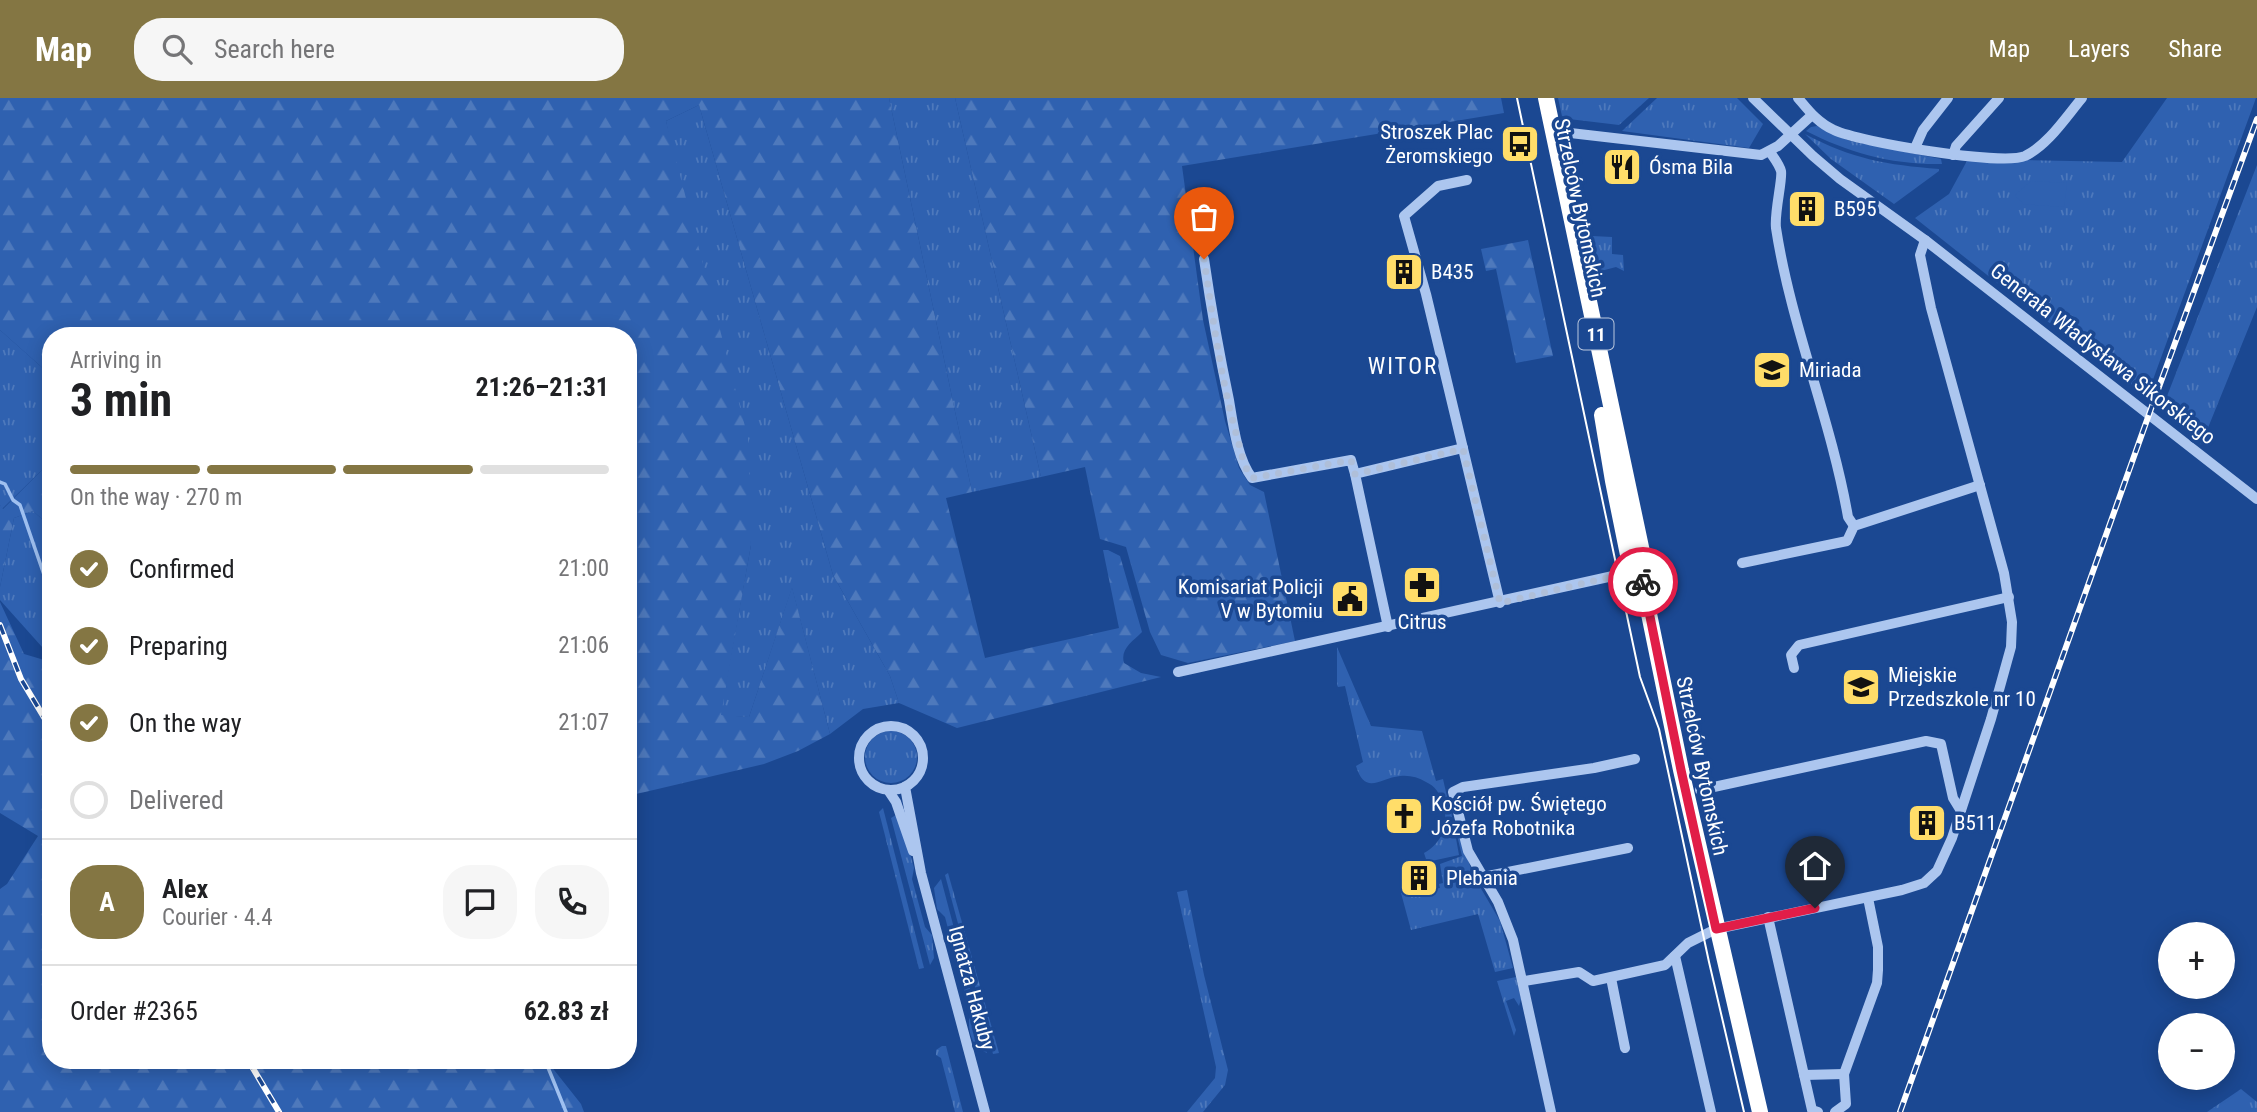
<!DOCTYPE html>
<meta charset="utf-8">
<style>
:root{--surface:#fff;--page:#f6f6f6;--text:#202124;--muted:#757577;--line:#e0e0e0;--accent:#847643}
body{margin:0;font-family:"Roboto Condensed",sans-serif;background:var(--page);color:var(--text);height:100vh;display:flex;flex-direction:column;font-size:26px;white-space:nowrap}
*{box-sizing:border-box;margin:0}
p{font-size:23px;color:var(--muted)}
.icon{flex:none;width:38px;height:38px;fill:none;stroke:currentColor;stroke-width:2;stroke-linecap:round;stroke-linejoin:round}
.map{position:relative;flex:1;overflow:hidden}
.details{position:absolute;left:42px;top:229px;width:595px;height:742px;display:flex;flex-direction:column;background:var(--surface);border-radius:28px;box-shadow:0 4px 18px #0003}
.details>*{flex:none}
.fabs{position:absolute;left:2158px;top:824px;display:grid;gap:14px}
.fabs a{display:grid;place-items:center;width:77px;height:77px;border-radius:50%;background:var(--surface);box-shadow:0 4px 18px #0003;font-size:35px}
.pin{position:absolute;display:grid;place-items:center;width:60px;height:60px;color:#fff;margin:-72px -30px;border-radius:50% 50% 50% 0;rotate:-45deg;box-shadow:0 0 7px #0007}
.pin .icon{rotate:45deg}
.courier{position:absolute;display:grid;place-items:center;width:70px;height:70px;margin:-35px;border:5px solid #e11d48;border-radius:50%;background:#fff;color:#222;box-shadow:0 2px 9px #0007}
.headline em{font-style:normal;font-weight:700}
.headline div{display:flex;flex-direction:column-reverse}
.headline{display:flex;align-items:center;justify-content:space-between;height:119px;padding:0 28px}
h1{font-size:46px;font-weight:700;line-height:52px}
.bar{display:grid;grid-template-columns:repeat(4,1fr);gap:10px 7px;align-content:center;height:84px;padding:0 28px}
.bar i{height:9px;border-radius:5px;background:var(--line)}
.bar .active{background:var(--accent)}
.bar p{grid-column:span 4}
.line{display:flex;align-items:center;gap:18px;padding:0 28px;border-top:2px solid var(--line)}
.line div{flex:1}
.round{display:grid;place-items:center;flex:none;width:74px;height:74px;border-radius:28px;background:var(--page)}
ol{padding:0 28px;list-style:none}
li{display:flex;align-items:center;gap:21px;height:77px}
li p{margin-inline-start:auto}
li .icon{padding:7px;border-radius:50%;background:var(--accent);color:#fff;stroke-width:4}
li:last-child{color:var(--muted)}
li i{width:38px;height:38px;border:4px solid var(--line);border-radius:50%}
header{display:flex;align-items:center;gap:42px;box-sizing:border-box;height:98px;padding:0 35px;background:var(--accent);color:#fff}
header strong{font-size:33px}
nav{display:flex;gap:38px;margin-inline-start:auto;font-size:24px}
.search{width:490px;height:63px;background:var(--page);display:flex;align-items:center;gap:18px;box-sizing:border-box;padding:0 24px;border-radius:28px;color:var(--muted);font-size:26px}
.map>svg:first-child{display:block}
.grass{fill:url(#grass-tufts)}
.forest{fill:url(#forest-firs)}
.park{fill:#2f61b0}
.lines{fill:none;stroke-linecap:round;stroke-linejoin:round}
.stream{stroke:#9fc0f0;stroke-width:3.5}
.minor{stroke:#acc6ef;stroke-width:10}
.highway{stroke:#fff;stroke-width:16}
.tram{stroke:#fff;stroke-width:2}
.rail-casing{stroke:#fff;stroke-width:6}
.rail{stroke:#1b4892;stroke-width:3.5;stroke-dasharray:10;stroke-linecap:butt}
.done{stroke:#afbfd9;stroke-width:7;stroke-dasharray:0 12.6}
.route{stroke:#e11d48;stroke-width:9}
.labels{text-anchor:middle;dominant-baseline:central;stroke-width:7;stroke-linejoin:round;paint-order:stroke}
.shield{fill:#1b4892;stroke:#bbc8de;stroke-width:2}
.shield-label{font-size:19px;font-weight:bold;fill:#fff}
.poi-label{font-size:21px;fill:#fff;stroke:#1b4892;text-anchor:start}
.street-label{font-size:21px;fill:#fff;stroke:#1b4892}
.neighbourhood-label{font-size:23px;letter-spacing:2px;fill:#fff;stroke:#1b4892}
</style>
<header>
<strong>Map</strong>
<div class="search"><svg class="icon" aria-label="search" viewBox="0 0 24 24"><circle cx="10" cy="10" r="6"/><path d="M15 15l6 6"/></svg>Search here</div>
<nav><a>Map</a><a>Layers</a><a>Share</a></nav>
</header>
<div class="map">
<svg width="2257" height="1014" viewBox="0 0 2257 1014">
<defs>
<pattern id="grass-tufts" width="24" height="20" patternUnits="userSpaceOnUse" patternTransform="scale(1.75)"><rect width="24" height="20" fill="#2f61b0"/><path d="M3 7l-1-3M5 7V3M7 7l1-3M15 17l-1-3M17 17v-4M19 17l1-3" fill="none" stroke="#4e79bc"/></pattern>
<pattern id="forest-firs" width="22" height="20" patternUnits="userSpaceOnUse" patternTransform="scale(1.75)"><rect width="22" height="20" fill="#2f61b0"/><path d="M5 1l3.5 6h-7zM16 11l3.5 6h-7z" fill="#4e79bc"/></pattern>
</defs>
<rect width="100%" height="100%" fill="#1b4892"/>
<g class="grass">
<polygon points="889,0 955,0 1041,379 972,394"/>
<polygon points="1558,0 1649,0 1619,27 1569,21 1562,18"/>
<polygon points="1657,0 1737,0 1763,26 1749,50 1622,33"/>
<polygon points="2167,0 2256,0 2147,298 2015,199 1915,120 1949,96 1968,61 2122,64"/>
<polygon points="699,7 833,477 890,578 899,605 863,611 830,636 792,490 749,619 720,618 751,447 666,23"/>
<path d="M1817 28 1850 43 1936 60 1941 61 1942 66C1893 67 1849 55 1806 33L1811 29Z"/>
<path d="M1805 36C1852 61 1887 67 1939 71V73L1894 106 1831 61Z"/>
<polygon points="2257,67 2257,209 2201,347 2199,341 2162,311"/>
<polygon points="1592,138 1612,139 1612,156 1623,157 1624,173 1616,169 1597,174"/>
<polygon points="0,232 46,273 43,371 2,411 0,407"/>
<polygon points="33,413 51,429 51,559 0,502 0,489 14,420"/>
<path d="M1337 549 1371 628 1422 633 1436 683 1443 681 1448 703 1442 705C1440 695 1435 688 1426 684 1418 679 1409 677 1400 678 1380 680 1365 698 1356 668L1363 664 1345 588 1338 589 1337 587Z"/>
<circle cx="891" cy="659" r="26"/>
<polygon points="883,710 924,870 919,871 879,714"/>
<path d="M1451 713 1459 757 1427 764 1424 755C1439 747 1447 732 1445 715Z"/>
<polygon points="896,717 911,759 914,770 912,781 925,829 932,837 934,860 930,867 891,720"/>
<polygon points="1456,733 1459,734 1473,777 1500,823 1513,870 1495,874 1478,816 1411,832 1401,795 1410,793 1412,798 1421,796 1420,793 1440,790 1439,786 1443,785 1440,766 1462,758"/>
<polygon points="948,775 999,955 993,956 945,777"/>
<path d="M941 781 987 955C970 948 967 931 970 914L945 819 937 811 934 790Z"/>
<polygon points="1187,792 1204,877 1228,972 1225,987 1203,1014 1187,1014 1215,980 1216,969 1177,794"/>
<polygon points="1516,879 1521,901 1519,908 1514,900 1506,903 1516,932 1514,938 1497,883"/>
<polygon points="942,948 946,948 963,1014 955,1014 941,960 936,957 936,952"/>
<polygon points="2241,991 2257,1004 2257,1014 2207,1014"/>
</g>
<g class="forest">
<path d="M0 0H889L972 394 946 400 985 560 1119 530 1103 452H1108L1120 458 1142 534C1132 544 1120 551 1124 565L1141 575 1161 579 957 630 899 605 890 578 833 477 699 7 666 23 748 340 751 447 721 617 749 619 792 489 830 636 798 653 764 666 628 698V238H51V429L33 413 14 420 0 489V407L3 411 43 371 46 273 0 232Z"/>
<polygon points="955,0 1501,0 1504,15 1182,68 1203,222 1225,323 1239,370 1250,387 1264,394 1295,543 1188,565 1161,557 1150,534 1126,449 1100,441 1085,369 1041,379"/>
<polygon points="1528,142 1553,258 1516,265 1496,171 1486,173 1481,151"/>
<polygon points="0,504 24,556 51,564 51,962 547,963 581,1006 584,1014 0,1014 0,791 7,786 38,738 0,715"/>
</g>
<polygon class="park" points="2031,83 2067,85 2064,109 2023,106 2015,97"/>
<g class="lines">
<g class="stream">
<polyline points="0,384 5,386 13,402 20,407 51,497"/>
<polyline points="545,962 566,1014"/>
</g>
<g class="minor">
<polyline points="1753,0 1813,58 1840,81 1925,142 2257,401"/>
<path d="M1798 0C1809 13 1818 25 1834 32 1859 44 2002 68 2025 58 2048 47 2066 19 2082 0"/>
<polyline points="1553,33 1761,57 1778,48 1812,17"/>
<polyline points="1915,50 1923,32 1948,0"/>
<path d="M1770 54C1774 60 1779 66 1781 73 1783 80 1774 115 1776 130 1791 228 1831 321 1848 419L1854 428"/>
<polyline points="1953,57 1956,48 1999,0"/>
<polyline points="1467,82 1438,88 1404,118 1426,196 1500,505"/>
<path d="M1204 161C1211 209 1219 255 1229 302 1233 326 1237 360 1252 380L1351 362 1355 376"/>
<polyline points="1742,465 1847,443 1854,428 1980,387"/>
<polyline points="1388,529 1355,376 1463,350"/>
<polyline points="1794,570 1791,557 1799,547 2009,499"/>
<polyline points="1178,574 1640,472"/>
<circle cx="891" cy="660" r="32"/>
<polyline points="905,689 921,775 985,1014"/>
<polyline points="888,692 896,704 913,753"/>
<polyline points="1700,692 1926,643 1941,646 1953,700 1961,713"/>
<polyline points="1483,779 1628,750"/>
<polyline points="1768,819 1812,1012 1818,1014"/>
<polyline points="1675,858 1711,1014"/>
<polyline points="1611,880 1625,950"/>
<polyline points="1524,883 1579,874 1593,883 1665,867 1688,845 1716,831 1902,792 1924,785 1937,773 1952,740 1991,621 2011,549 2012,524 2004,475 1931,210 1920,157 1925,142"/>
<polyline points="1804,977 1844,976"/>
<polyline points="1551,1014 1513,842 1498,804 1468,753 1453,694 1463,689 1594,670 1635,661"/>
<polyline points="1835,1014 1846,1006 1844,976 1877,885 1878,872 1878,849 1868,800"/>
</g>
<g class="highway">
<polyline points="1546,0 1642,454 1640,472 1681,672 1760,1014"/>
<polyline points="1602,317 1613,383 1628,457 1640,472"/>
</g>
<polyline class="tram" points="1517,0 1640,579 1659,631 1709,864 1744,1014"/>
<g class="rail-casing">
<g id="rail">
<polyline points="0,527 21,581 51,631"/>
<polyline points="248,962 279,1014"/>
<polyline points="1900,1014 2152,308 2257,21"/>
</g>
</g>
<use href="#rail" class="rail"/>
</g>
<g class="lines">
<path class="done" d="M1204 161C1213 221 1221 281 1237 339 1241 353 1243 368 1252 380L1351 362 1355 376 1463 351 1500 505 1640 472 1643 484"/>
<polyline class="route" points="1643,484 1681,672 1716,831 1815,810"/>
</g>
<defs>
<g id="bus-square" transform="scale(2.0125)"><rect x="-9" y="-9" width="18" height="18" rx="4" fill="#ffdd69" stroke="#1b4892"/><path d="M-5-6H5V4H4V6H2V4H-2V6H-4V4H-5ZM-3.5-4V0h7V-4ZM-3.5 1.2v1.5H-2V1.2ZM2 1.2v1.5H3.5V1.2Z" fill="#111"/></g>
<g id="restaurant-square" transform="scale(2.0125)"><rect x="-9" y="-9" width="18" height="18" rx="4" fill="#ffdd69" stroke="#1b4892"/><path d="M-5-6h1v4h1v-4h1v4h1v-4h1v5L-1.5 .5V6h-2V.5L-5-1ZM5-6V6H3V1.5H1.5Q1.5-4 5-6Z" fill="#111"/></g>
<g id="building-square" transform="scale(2.0125)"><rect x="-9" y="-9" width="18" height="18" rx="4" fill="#ffdd69" stroke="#1b4892"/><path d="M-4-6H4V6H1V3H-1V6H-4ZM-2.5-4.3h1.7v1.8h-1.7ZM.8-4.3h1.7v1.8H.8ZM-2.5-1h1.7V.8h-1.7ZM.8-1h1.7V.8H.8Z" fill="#111"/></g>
<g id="school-square" transform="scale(2.0125)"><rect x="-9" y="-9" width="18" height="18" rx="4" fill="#ffdd69" stroke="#1b4892"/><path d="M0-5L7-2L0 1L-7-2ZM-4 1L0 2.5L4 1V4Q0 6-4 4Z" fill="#111"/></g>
<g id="pharmacy-square" transform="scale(2.0125)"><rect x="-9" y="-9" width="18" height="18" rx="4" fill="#ffdd69" stroke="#1b4892"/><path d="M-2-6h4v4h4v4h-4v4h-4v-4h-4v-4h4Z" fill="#111"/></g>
<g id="civic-square" transform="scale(2.0125)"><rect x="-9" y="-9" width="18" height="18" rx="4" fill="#ffdd69" stroke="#1b4892"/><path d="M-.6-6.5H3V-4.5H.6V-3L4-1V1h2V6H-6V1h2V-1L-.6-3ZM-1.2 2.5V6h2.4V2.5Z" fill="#111"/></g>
<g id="church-square" transform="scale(2.0125)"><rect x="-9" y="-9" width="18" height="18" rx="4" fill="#ffdd69" stroke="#1b4892"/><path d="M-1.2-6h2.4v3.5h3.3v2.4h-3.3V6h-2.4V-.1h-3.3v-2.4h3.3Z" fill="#111"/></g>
</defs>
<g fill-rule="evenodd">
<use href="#bus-square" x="1520" y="46"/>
<use href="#restaurant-square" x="1622" y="69"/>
<use href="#building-square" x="1807" y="111"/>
<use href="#building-square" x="1404" y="174"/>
<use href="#school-square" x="1772" y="272"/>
<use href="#pharmacy-square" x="1422" y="487"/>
<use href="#civic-square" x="1350" y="501"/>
<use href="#school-square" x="1861" y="589"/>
<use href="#church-square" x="1404" y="718"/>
<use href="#building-square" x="1927" y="725"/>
<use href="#building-square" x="1419" y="780"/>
</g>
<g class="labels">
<rect class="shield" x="1578.5" y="220.5" width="35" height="31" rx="5"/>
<g class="shield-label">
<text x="1596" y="236">11</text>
</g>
<g class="poi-label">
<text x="1493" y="34" text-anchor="end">Stroszek Plac<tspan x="1493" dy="24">Żeromskiego</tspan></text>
<text x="1649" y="69">Ósma Bila</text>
<text x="1834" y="111">B595</text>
<text x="1431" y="174">B435</text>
<text x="1799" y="272">Miriada</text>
<text x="1323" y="489" text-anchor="end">Komisariat Policji<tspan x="1323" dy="24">V w Bytomiu</tspan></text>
<text x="1422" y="524" text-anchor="middle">Citrus</text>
<text x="1888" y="577">Miejskie<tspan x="1888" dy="24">Przedszkole nr 10</tspan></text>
<text x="1431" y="706">Kościół pw. Świętego<tspan x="1431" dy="24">Józefa Robotnika</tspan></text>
<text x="1954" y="725">B511</text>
<text x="1446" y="780">Plebania</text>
</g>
<g class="street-label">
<text transform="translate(1580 110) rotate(78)">Strzelców Bytomskich</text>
<text transform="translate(2103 256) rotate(38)">Generała Władysława Sikorskiego</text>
<text transform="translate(1702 668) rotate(78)">Strzelców Bytomskich</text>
<text transform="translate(972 890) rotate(75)">Ignatza Hakuby</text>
</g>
<g class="neighbourhood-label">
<text x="1403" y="268">WITOR</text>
</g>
</g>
</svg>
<div class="fabs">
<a>+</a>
<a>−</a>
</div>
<div class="pin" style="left:1204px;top:161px;background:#ea580c"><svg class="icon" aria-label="bag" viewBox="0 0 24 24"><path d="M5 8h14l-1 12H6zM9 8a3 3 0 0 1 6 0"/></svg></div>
<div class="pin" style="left:1815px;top:810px;background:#1f2937"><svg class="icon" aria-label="home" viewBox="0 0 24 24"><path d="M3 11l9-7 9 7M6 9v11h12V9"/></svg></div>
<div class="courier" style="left:1643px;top:484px"><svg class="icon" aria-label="bike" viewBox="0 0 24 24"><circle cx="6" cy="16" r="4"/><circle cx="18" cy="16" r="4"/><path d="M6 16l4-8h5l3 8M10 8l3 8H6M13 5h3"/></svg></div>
<section class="details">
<div class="headline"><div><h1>3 min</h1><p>Arriving in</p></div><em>21:26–21:31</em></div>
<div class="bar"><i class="active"></i><i class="active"></i><i class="active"></i><i></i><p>On the way · 270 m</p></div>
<ol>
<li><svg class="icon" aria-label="check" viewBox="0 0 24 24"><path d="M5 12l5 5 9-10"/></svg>Confirmed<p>21:00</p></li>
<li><svg class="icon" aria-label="check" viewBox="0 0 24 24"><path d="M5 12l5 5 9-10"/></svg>Preparing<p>21:06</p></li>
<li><svg class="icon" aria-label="check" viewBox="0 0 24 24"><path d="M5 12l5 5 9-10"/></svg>On the way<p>21:07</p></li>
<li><i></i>Delivered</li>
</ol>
<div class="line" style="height:126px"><b class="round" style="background:var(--accent);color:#fff">A</b><div><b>Alex</b><p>Courier · 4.4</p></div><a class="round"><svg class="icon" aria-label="chat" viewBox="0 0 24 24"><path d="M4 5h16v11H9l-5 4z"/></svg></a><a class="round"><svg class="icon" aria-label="phone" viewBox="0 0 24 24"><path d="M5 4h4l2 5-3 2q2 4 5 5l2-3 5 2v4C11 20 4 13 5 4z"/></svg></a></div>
<div class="line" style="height:91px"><div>Order #2365</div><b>62.83 zł</b></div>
</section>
</div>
